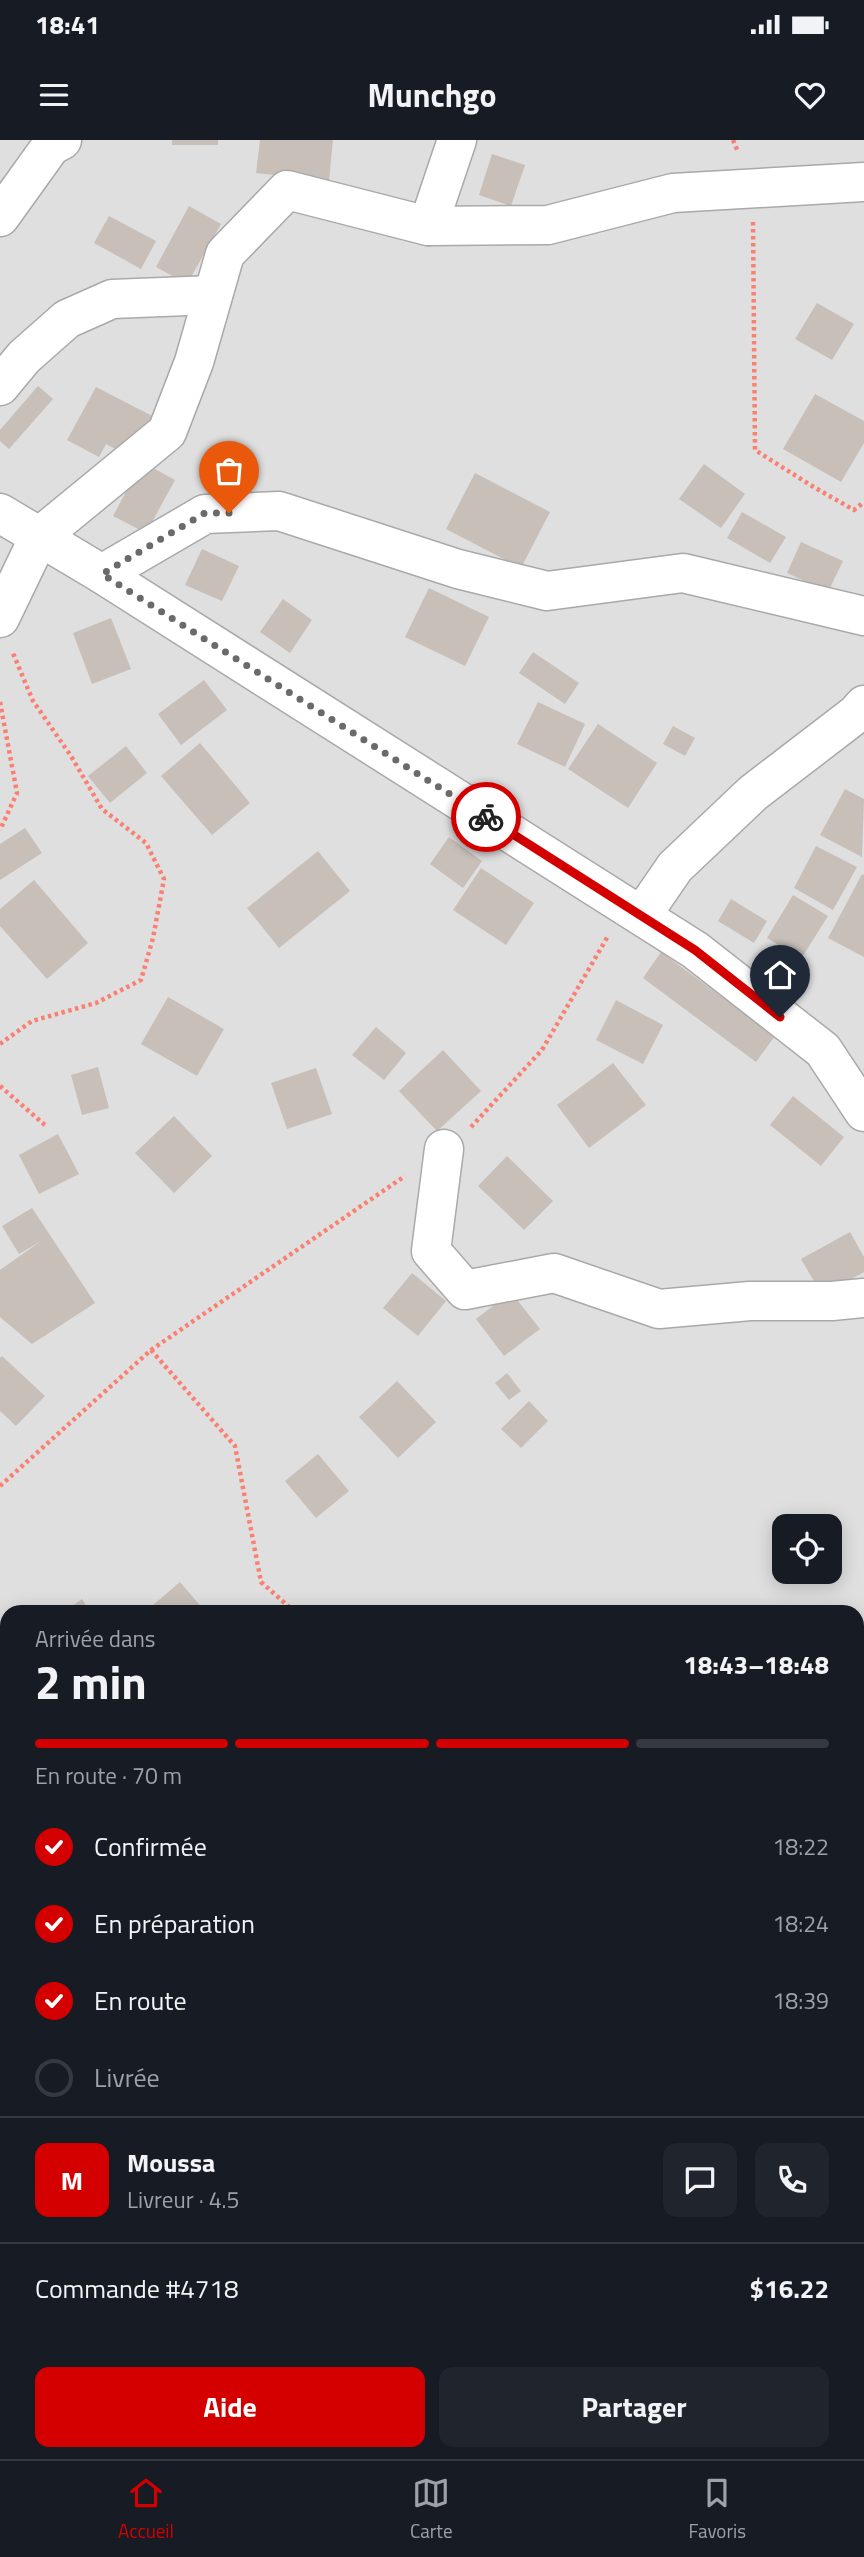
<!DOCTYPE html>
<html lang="fr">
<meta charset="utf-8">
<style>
:root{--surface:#171b24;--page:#20242c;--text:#f1f3f6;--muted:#9ea1a6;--line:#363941;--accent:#d40000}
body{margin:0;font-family:"Titillium Web",sans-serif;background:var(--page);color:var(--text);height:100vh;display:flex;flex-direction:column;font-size:26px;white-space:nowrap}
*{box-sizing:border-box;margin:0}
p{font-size:23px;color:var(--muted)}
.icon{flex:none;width:38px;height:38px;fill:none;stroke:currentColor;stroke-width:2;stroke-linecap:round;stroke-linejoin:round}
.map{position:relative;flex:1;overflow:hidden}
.panel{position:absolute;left:0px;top:1465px;width:864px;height:856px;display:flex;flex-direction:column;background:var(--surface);border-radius:21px 21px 0 0;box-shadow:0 4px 18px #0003}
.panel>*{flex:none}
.tools{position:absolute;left:772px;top:1374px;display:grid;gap:14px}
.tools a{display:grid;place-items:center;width:70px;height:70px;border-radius:14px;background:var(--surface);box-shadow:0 4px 18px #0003;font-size:35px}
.pin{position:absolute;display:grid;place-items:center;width:60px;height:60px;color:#fff;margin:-72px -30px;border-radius:50% 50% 50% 0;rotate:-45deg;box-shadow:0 0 7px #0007}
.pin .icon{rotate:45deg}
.courier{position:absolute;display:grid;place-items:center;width:70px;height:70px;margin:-35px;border:5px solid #d40000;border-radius:50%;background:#fff;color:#222;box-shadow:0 2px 9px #0007}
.headline em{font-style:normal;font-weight:700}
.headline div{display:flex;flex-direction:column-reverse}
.headline{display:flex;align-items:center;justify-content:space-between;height:119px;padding:0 35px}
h1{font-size:46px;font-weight:700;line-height:52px}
.bar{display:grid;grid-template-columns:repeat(4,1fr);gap:10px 7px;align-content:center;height:84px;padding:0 35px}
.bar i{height:9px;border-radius:5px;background:var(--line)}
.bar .current{background:var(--accent)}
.bar p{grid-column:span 4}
.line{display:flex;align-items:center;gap:18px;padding:0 35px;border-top:2px solid var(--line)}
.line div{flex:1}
.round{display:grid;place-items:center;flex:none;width:74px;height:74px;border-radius:14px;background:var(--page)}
ol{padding:0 35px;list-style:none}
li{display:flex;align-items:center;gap:21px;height:77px}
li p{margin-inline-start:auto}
li .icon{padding:7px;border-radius:50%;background:var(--accent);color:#fff;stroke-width:4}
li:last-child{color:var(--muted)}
li i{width:38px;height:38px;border:4px solid var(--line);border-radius:50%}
.primary-button{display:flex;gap:14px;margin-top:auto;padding:14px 35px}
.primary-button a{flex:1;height:80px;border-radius:14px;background:var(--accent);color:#fff;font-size:28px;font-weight:700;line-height:80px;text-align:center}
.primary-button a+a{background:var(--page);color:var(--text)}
.status{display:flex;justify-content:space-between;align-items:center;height:49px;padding:0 35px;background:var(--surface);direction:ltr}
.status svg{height:19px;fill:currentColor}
header{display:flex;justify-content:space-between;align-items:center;height:91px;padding:0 35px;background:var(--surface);font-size:32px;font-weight:700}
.dock{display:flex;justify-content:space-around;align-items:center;height:98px;border-top:2px solid var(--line);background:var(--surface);font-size:19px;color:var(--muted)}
.dock a{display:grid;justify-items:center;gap:4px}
.dock .current{color:var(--accent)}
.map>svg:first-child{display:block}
.residential{fill:#e0dfdf;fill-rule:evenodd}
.building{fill:#c7bfb8}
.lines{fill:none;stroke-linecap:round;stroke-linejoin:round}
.minor-casing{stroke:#a9a9a9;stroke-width:41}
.path{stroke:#fa8072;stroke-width:4.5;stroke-dasharray:3.5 3.5;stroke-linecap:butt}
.minor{stroke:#fff;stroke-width:38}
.done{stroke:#6b6a68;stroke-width:7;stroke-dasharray:0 12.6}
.route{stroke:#d40000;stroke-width:9}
</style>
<div class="status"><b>18:41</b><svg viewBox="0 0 49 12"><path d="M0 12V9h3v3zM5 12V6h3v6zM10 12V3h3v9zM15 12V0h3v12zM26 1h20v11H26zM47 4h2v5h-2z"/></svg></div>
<header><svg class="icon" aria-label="menu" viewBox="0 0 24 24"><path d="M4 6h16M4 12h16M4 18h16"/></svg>Munchgo<svg class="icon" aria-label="heart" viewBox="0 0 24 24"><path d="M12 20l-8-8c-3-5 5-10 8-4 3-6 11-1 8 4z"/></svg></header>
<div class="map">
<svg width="864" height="2319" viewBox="0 0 864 2319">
<rect width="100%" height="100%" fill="#f2efe9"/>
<path class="residential" d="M0 0H864V2218L862 2222 864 2225V2319H0ZM784 1386H830V1432H784ZM7 1472H858V2314H7Z"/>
<g class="building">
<rect x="172" y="0" width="46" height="5"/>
<polygon points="260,0 333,0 329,41 256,33"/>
<polygon points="492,14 525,25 511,66 479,55"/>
<polygon points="189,66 221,84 187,144 156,127"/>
<polygon points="109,76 156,101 141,129 94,103"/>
<polygon points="817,163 854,184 832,220 795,199"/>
<polygon points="38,246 53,259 9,309 0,301 0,290"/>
<polygon points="96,247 158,279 136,320 106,304 99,317 67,300"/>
<polygon points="815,254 864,281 864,303 841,342 783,309"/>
<polygon points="142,322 175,340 146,393 113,376"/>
<polygon points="704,324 745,354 721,388 679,359"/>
<polygon points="475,333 550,372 521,428 446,389"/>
<polygon points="742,372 786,397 770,423 727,398"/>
<polygon points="801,402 843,421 828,452 787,433"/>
<polygon points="202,409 239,426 222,461 185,445"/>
<polygon points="429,448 489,477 465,526 405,497"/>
<polygon points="283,459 312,480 290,513 260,492"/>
<polygon points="111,478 131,529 92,544 73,493"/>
<polygon points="533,512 579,543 565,564 519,533"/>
<polygon points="204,540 227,570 181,605 158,574"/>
<polygon points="538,562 585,584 565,627 517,604"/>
<polygon points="598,584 657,623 628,668 568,629"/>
<polygon points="673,586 695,598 685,616 663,604"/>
<polygon points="200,603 250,663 212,695 161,636"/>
<polygon points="126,606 147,633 110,663 88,636"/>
<polygon points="845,649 864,659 862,717 820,695"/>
<polygon points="25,688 42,713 0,740 0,704"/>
<polygon points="449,697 482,721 463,748 430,724"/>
<polygon points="816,706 857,727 833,770 794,748"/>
<polygon points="318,711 350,751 279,808 247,768"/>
<polygon points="481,728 534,763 506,805 453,770"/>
<polygon points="862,734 864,735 864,817 828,798"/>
<polygon points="34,740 88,803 47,839 0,786 0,769"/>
<polygon points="793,755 828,776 801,819 767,798"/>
<polygon points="731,759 767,781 754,803 718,781"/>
<polygon points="661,812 775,896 756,922 643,838"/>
<polygon points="168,857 224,889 197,936 141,904"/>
<polygon points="616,860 663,885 643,924 596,900"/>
<polygon points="376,887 406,913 384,940 352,915"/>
<polygon points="443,910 481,951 437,991 399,951"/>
<polygon points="613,923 646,965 589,1008 557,965"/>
<polygon points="98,927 109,968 82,975 71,935"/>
<polygon points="316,928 332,974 287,989 271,943"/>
<polygon points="793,956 844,997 821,1026 770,985"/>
<polygon points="174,976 212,1016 174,1053 135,1013"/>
<polygon points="58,994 79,1034 39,1054 19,1015"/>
<polygon points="507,1016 553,1061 524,1090 478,1046"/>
<polygon points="32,1068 95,1163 32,1204 0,1177 0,1130 41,1101 19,1114 2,1086"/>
<polygon points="850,1092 864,1117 864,1132 822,1155 801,1119"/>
<polygon points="412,1133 446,1161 418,1196 383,1168"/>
<polygon points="511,1152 540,1189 504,1216 476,1179"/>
<polygon points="2,1216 45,1256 16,1286 0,1271 0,1218"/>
<polygon points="507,1233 521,1251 509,1260 495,1243"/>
<polygon points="397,1241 436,1282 398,1318 359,1277"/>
<polygon points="529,1261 548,1281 521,1308 501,1289"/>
<polygon points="318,1314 349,1351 316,1378 285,1341"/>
<polygon points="180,1442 204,1470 202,1472 145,1472"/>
<polygon points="82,1459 90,1472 63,1472"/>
<polygon points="864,1506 864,1565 858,1558 858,1512"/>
<polygon points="7,1575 7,1609 0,1613 0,1579"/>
<polygon points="2,1984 7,1996 7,2034 0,2036 0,1985"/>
<polygon points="7,2192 7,2219 0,2209 0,2197"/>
<polygon points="858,2298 864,2301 864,2319 833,2319 836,2314 858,2314"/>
<polygon points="351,2314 424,2314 419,2319 347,2319"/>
<polygon points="620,2314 661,2314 657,2319 629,2319"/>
</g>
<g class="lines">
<g class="minor-casing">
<g id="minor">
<polyline points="0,77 51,6 62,0"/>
<polyline points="428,86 457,0"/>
<polyline points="0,246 24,217 67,179 112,159 213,155"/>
<polyline points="0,373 102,434 695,810 823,910 864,972"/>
<polyline points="102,434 205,374 279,371 458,429 547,451 683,433 864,476"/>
<polyline points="0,478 39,397 167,292 194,222 225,114 287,50 428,86 548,85 673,53 864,42"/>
<polyline points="642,775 675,727 753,653 856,574 864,565"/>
<polyline points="444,1009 431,1111 465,1150 554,1133 659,1169 750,1161 832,1161 864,1158"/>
<polyline points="858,2195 864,2188"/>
<polyline points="736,2319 741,2314"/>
</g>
</g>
<g class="path">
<polyline points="733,0 738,12"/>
<polyline points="753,82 755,310 812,346 854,370 864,362"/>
<polyline points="0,562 17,653 0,690"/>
<polyline points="0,904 32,881 96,863 141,840 153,798 164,739 146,703 102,669 71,616 33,561 12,511"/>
<polyline points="0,946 46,986"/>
<polyline points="471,987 542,910 608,796"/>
<polyline points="151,1210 235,1306 261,1442 295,1472"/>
<polyline points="0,1346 151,1210 405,1036"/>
<polyline points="0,1753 7,1783"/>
<polyline points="0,1961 7,1941"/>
<polyline points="0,2112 7,2116"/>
<polyline points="311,2314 313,2319"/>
</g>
<use href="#minor" class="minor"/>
</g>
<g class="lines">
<polyline class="done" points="229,373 205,373 102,434 486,677"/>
<polyline class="route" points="486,677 695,810 780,877"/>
</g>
</svg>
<div class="tools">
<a><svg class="icon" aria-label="locate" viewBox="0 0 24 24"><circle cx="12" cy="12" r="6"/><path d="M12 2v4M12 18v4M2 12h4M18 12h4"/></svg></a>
</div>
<div class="pin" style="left:229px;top:373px;background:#ea580c"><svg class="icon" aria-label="bag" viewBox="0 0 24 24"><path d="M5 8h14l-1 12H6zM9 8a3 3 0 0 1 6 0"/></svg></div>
<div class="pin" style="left:780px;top:877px;background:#1f2937"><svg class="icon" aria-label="home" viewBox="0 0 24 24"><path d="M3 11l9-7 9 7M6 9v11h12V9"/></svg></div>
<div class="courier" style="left:486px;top:677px"><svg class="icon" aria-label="bike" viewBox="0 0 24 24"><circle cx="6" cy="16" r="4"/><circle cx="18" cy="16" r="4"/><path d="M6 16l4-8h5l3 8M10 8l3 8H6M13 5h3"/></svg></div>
<section class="panel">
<div class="headline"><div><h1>2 min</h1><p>Arrivée dans</p></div><em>18:43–18:48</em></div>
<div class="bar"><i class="current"></i><i class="current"></i><i class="current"></i><i></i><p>En route · 70 m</p></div>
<ol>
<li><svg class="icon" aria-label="check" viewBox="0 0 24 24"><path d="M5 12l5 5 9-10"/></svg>Confirmée<p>18:22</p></li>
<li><svg class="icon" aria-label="check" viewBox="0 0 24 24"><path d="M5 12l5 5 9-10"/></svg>En préparation<p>18:24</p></li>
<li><svg class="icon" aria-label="check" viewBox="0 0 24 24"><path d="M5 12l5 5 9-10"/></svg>En route<p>18:39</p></li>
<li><i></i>Livrée</li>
</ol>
<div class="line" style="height:126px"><b class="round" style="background:var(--accent);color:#fff">M</b><div><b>Moussa</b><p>Livreur · 4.5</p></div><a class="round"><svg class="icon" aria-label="chat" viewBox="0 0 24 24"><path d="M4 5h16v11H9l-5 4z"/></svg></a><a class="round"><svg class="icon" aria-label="phone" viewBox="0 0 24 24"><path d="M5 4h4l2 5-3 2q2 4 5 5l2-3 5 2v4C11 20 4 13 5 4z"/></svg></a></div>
<div class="line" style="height:91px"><div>Commande #4718</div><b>$16.22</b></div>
<div class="primary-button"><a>Aide</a><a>Partager</a></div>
</section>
</div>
<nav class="dock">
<a class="current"><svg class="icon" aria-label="home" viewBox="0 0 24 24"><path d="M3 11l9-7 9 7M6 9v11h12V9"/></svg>Accueil</a>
<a><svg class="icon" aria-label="map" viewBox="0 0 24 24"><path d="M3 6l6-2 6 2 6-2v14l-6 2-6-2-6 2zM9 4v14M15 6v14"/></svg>Carte</a>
<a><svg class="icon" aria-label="saved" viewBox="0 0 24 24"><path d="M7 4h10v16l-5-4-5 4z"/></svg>Favoris</a>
</nav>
